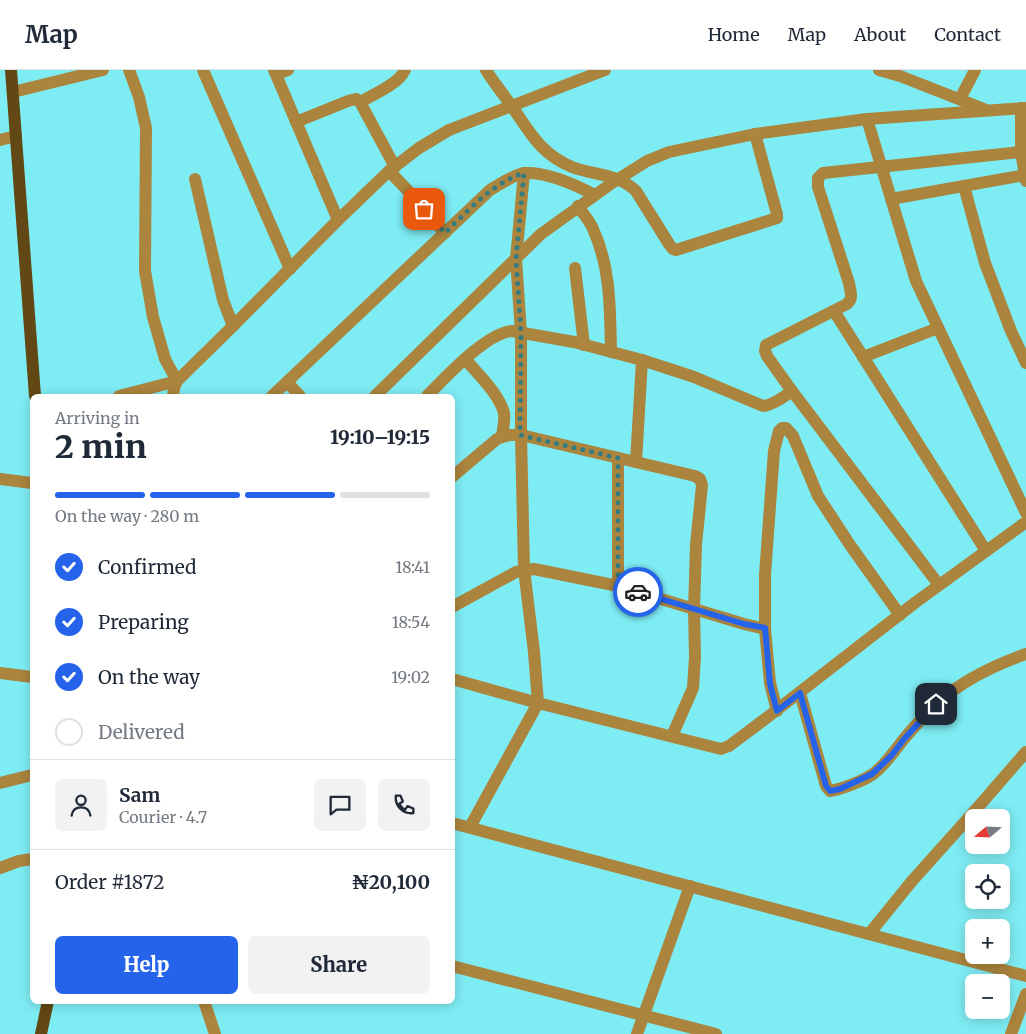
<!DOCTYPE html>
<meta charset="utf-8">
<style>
:root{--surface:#fff;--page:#f2f2f3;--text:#1f2937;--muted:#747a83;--line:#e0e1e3;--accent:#2563eb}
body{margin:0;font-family:Merriweather,serif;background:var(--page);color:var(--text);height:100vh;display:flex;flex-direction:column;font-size:19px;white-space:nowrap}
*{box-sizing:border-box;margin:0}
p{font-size:16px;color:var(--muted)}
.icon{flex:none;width:28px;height:28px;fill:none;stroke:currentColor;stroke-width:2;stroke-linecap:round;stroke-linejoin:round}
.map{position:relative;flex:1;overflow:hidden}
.details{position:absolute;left:30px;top:324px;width:425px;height:610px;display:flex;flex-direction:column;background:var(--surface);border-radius:8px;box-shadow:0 2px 12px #0003}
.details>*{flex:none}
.needle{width:32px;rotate:251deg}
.tools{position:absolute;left:965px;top:739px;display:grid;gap:10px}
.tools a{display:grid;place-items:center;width:45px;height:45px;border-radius:8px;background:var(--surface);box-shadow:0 2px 12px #0003;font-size:25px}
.pin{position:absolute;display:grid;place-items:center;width:42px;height:42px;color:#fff;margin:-21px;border-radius:10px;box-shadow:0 2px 8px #0006}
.courier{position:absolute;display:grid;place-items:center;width:50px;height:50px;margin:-25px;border:4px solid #2563eb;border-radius:50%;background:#fff;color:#222;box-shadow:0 1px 6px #0007}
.head em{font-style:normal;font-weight:800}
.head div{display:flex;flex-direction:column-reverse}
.head{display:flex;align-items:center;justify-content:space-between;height:85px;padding:0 25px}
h1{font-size:32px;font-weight:800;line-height:38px}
.bar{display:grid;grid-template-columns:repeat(4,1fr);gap:8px 5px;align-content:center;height:60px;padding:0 25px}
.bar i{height:6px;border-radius:4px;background:var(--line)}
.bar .on{background:var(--accent)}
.bar p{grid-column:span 4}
.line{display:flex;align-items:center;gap:12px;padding:0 25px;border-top:1px solid var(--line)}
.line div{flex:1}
.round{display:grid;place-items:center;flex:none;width:52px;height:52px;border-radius:8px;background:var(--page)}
ol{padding:0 25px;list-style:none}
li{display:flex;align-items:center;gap:15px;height:55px}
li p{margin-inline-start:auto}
li .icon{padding:5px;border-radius:50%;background:var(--accent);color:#fff;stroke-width:4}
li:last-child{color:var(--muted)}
li i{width:28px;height:28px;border:2px solid var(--line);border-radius:50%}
.cta{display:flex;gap:10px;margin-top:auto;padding:10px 25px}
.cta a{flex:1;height:58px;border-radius:8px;background:var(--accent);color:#fff;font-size:20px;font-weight:800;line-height:58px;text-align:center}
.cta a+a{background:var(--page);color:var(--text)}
header{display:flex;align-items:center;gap:30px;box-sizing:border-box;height:70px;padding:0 25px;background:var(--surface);border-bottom:1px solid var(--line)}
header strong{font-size:24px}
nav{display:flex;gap:28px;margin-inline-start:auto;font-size:18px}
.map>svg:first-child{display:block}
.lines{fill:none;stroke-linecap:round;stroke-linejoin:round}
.minor{stroke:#ab843d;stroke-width:12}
.major{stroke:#624814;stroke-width:12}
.done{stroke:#357c80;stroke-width:5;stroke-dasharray:0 9}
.route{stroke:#2563eb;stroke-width:6}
</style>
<header>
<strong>Map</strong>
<nav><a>Home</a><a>Map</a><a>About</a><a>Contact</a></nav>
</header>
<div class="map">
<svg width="1026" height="964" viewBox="0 0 1026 964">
<rect width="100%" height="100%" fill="#7eecf3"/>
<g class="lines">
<g class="minor">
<polyline points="129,0 139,27 146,58 145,201 153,247 165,289 177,311"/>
<polyline points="203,0 290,199"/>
<polyline points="274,0 338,150"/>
<path d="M486 0C494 13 504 25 513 38 531 64 541 84 572 97 595 106 617 103 636 121L669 174 673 179 676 180 777 148V144L755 64"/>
<polyline points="879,0 900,6 984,39"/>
<polyline points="276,4 288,0"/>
<polyline points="13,22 103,0"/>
<polyline points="960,29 975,0"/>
<path d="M360 32C371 26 400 13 404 1L405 0"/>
<polyline points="1021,38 1021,82 1026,111"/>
<polyline points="867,49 916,211 1026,443"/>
<polyline points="296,52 348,31 356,29 360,32 395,97"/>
<polyline points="0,70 16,66"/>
<polyline points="389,101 414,127 445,163"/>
<polyline points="195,109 223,230 233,256"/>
<polyline points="964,116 985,193 1011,261 1026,293"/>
<polyline points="891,129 1025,105"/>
<path d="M578 136C583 144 590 151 593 159 611 198 610 240 611 282"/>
<polyline points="575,198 584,275"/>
<polyline points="834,241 986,481"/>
<polyline points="863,287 938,258"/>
<path d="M465 289C478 304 499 324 504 343 505 351 503 359 502 366"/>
<polyline points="287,312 300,326"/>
<polyline points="119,326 177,311"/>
<polyline points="173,326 174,318 177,311 233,256 338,150 389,101 419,78 449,60 605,0"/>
<path d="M272 326 490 120C499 115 514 104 525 103 547 102 576 115 595 125"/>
<polyline points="375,326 541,164 612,113 647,91 669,82 755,64 867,49 1026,38"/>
<path d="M427 326C445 308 486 263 512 261L574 272 642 290 694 307 763 336C773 335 784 327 792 321"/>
<polyline points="636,392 642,290"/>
<path d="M452 407 497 369C505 365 511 364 521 365L695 406 700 409 702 415 696 475 694 539 695 587 693 618 672 666"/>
<polyline points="0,409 32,413"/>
<path d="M939 515 789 317 767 286 765 281 766 275 847 234C854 228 850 221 849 213L818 117V108L823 103 1021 82"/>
<polyline points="618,516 618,388"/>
<polyline points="452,537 516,502 534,499 618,516 744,554 765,559"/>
<polyline points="0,603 32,607"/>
<polyline points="452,609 538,633 721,679 729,676 769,646 916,532 1026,452"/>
<path d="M800 623 826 716 830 721C842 719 863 711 873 704 885 695 894 682 903 670 913 658 925 645 937 634 961 611 995 595 1026 584"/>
<polyline points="777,641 770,613 765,559 765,505 774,381 779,361 782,358 786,358 793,366 818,426 850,475 900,545"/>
<polyline points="0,713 32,705"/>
<polyline points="452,753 1026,906"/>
<polyline points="470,757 538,633 534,582 524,499 521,365 521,263 516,189 524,103"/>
<polyline points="0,798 19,791 32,789"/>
<polyline points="869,864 912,811 972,744 1026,682"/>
<polyline points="452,896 716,964"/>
<polyline points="204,931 215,964"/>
<polyline points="637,964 690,816"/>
<polyline points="1011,964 1026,924"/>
</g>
<g class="major">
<polyline points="11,0 35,326"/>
<polyline points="41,964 48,931"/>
</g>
</g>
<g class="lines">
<path class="done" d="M424 139 445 163C469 140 491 114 524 103L516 189 521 263 520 365 618 388V516L638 522"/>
<polyline class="route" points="638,522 744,554 765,558 770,614 777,641 800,623 826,716 830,721 840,719 872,704 891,686 905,668 936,634"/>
</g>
</svg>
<div class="tools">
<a><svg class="needle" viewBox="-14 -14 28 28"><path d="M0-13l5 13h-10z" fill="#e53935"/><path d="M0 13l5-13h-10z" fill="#747a83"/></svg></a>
<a><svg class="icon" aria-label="locate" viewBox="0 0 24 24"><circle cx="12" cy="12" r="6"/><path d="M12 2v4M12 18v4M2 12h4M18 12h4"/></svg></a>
<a>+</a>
<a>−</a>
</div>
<div class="pin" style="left:424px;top:139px;background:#ea580c"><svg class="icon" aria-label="bag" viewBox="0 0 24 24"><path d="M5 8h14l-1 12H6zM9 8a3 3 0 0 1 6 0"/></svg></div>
<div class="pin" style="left:936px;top:634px;background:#1f2937"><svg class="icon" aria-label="home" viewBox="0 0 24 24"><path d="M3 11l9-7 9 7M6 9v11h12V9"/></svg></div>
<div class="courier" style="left:638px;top:522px"><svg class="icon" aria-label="car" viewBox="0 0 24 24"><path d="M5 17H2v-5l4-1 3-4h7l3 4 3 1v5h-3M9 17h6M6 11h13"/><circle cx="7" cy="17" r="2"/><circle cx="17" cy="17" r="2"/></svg></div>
<section class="details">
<div class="head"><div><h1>2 min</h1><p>Arriving in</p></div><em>19:10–19:15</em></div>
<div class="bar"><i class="on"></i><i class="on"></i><i class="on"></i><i></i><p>On the way · 280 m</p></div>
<ol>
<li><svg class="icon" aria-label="check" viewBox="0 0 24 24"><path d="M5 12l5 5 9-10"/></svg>Confirmed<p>18:41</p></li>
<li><svg class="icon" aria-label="check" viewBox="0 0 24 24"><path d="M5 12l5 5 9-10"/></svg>Preparing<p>18:54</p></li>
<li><svg class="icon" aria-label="check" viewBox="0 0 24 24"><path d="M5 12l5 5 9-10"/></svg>On the way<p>19:02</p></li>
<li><i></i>Delivered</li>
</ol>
<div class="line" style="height:90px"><a class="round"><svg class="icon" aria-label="person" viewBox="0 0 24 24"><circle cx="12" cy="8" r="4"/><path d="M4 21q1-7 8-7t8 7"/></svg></a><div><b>Sam</b><p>Courier · 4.7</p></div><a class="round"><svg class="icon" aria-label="chat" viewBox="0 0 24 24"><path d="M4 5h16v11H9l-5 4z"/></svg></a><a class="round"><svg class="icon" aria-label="phone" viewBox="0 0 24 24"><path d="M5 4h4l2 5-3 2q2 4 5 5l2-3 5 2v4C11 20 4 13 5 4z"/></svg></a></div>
<div class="line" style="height:65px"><div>Order #1872</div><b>₦20,100</b></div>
<div class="cta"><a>Help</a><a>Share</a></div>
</section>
</div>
